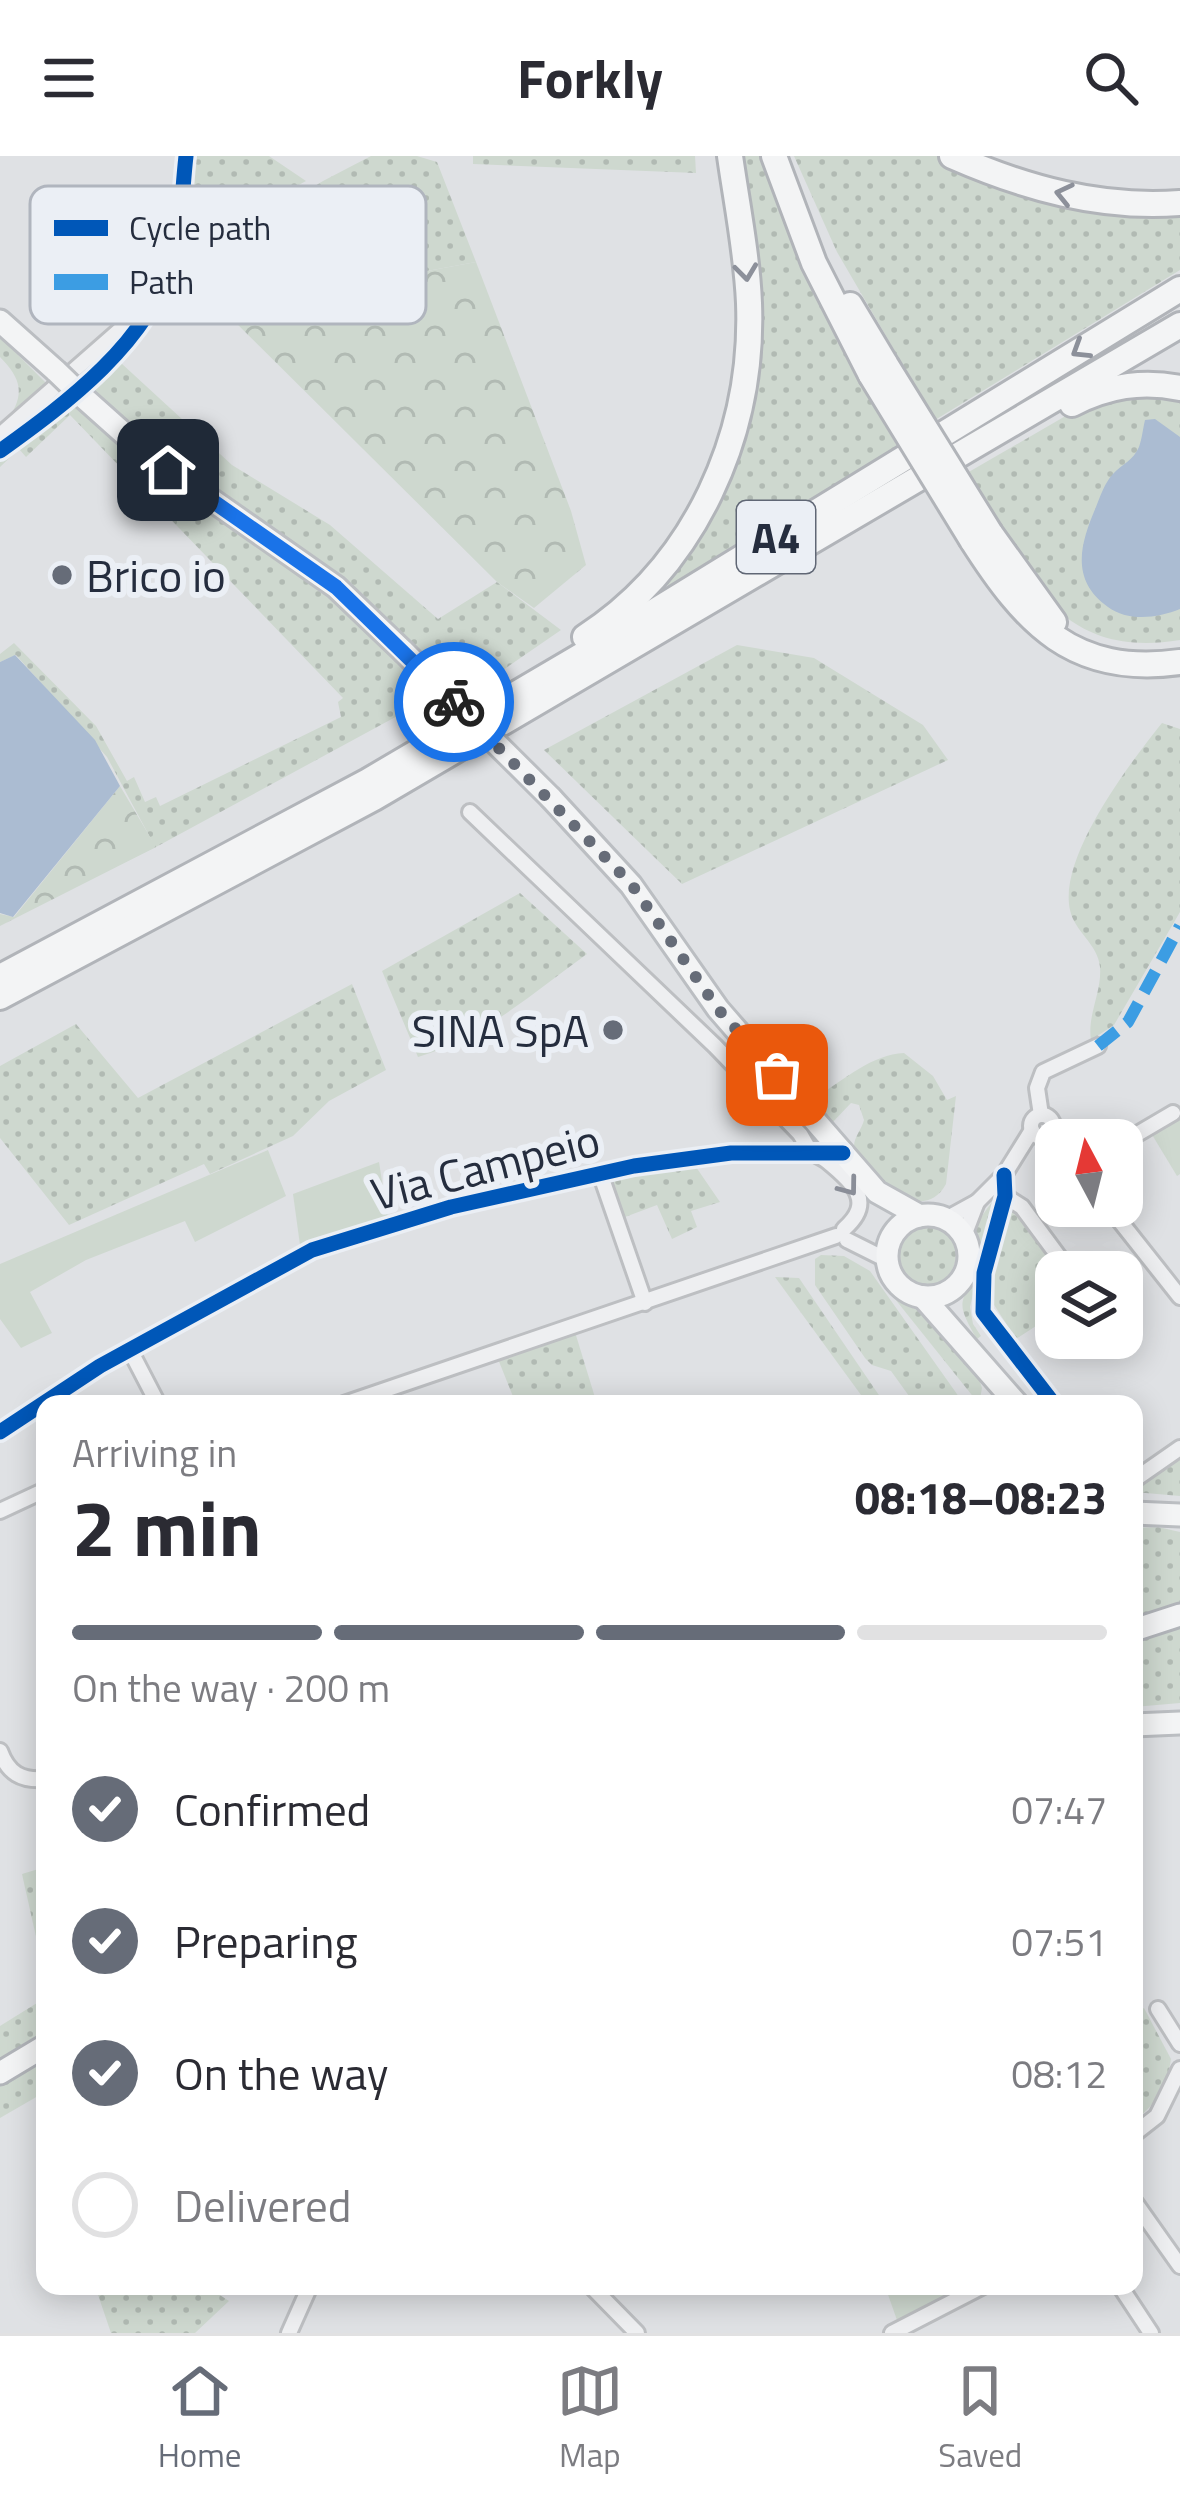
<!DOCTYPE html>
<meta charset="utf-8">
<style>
:root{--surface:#fff;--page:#f7f7f7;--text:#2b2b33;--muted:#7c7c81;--line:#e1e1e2;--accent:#666c78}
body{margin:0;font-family:"Titillium Web",sans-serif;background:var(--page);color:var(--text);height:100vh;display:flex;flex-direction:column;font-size:45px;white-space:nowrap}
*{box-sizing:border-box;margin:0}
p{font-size:39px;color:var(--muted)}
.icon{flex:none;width:66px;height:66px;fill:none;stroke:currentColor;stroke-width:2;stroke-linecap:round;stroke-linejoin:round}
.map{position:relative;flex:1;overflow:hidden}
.drawer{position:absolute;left:36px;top:1239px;width:1107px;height:900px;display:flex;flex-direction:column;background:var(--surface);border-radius:24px;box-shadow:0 6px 30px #0003}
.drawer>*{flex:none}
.needle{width:78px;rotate:353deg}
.controls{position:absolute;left:1035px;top:963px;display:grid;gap:24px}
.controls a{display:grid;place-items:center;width:108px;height:108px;border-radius:24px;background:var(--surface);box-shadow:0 6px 30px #0003;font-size:60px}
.pin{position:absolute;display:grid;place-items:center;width:102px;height:102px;color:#fff;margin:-51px;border-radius:24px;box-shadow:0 6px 18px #0006}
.courier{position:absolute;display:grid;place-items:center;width:120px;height:120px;margin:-60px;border:9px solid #1a73e8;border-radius:50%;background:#fff;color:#222;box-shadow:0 3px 15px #0007}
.summary em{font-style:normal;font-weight:700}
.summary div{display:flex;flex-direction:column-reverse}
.summary{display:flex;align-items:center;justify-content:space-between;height:204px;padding:0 36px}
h1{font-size:78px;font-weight:700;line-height:90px}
.bar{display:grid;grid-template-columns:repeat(4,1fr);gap:18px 12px;align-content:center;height:144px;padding:0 36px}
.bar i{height:15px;border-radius:9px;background:var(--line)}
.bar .current{background:var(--accent)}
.bar p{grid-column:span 4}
ol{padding:0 36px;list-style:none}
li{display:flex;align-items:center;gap:36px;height:132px}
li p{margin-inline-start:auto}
li .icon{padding:12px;border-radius:50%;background:var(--accent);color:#fff;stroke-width:4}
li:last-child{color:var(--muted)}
li i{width:66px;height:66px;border:6px solid var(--line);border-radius:50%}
header{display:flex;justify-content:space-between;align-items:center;height:156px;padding:0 36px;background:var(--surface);font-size:54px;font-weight:700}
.tabs{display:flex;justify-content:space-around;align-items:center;height:168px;border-top:3px solid var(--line);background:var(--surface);font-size:33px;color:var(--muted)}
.tabs a{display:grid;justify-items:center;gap:6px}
.tabs .current{color:var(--accent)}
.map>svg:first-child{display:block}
.grass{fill:url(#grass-dots)}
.forest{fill:url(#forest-crowns)}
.garden{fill:#ced8cf}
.water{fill:#abbcd2}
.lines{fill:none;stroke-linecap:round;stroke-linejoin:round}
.minor-casing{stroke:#bdbfc2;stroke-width:20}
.primary-casing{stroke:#bbbec2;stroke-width:27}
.trunk-casing{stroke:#b1b4b9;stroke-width:27}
.motorway-casing{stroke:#b1b4b9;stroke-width:30}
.minor{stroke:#eeeff1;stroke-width:14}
.primary{stroke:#f3f4f5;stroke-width:21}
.trunk{stroke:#f3f4f5;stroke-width:21}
.motorway{stroke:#f3f4f5;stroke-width:24}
.primary-bridge-casing{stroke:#bbbec2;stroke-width:27;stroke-linecap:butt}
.motorway-bridge-casing{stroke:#b1b4b9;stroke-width:30;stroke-linecap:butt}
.primary-bridge{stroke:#f3f4f5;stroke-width:21}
.motorway-bridge{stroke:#f3f4f5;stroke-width:24}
.quiet{stroke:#3c9de3;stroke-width:12;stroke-dasharray:24 12;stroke-linecap:butt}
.cycleway-casing{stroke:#ebeff5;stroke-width:22}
.cycleway{stroke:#0057b8;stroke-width:15}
.oneway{stroke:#8c909a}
.oneway2{stroke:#8a8e98}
.done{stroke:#666c78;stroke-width:12;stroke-dasharray:0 21.6}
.route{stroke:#1a73e8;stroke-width:15}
.poi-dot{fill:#666c78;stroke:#ebeff5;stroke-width:4.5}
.labels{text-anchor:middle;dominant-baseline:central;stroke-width:12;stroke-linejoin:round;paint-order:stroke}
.shield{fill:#ebeff5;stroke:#606775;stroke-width:3}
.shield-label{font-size:42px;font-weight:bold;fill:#252d3e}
.poi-label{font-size:45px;fill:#252d3e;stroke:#ebeff5;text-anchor:start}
.street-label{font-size:45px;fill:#252d3e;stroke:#ebeff5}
.key{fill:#ebeff5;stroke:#b0b5be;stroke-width:3}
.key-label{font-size:33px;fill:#252d3e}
</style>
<header><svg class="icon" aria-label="menu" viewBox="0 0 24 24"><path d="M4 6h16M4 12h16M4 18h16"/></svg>Forkly<svg class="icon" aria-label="search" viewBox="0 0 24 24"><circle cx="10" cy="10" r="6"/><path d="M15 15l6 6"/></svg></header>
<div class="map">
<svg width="1180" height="2177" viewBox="0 0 1180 2177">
<defs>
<pattern id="grass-dots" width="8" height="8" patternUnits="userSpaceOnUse" patternTransform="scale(3)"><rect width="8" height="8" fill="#ced8cf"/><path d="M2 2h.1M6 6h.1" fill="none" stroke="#b1bab3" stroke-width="1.8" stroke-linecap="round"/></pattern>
<pattern id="forest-crowns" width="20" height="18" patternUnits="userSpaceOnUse" patternTransform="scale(3)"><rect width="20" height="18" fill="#ced8cf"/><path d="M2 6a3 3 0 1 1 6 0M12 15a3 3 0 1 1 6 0" fill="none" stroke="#b1bab3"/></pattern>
</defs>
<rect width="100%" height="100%" fill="#dfe1e4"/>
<g class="grass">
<path d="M195 0H269L306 25 223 70 206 74C181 54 192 28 195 0Z"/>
<polygon points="371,0 417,0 437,6 476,106 226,152 222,156 190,133 184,121 216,91 323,25"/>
<polygon points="473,0 695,0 696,17 473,8"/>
<path d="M744 0H763C793 102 843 199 897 290L668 433 667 421 722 335 757 115Z"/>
<polygon points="794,0 945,0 1180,53 1180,114 935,264 837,96"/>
<path d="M0 181 48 229 7 264C26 239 21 222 0 201Z"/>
<polygon points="121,207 232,309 330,369 438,463 497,426 561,474 416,574 401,558 156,691 70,733 152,685 107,601 16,499 0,506 0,498 14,487 96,570 127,625 134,621 145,646 156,641 160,650 341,561 338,546 343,542 70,259 26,301 19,293 0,311 0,304 26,288"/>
<path d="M1131 234 1180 242V484C1051 505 1024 409 967 317L1100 240Z"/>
<polygon points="737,489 814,502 923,569 948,604 682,728 544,594"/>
<path d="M1162 567 1180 573V756L1114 869 1091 884C1087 859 1102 836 1100 811 1098 788 1074 775 1070 754 1058 701 1130 607 1162 567Z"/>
<path d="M520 737 587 798C533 837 483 882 418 901L382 815Z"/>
<polygon points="352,828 386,914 329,945 293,980 210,1018 204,1008 69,1069 0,982 0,910 76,868 138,942"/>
<path d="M904 897 933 920 947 944 956 940 946 1028C921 1075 856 1013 854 990 854 981 862 973 864 964L859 949 851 947 831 968 814 952 818 940C843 924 873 898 904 897Z"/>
<polygon points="696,1011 720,1046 691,1055 697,1071 672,1083 657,1049 625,1061 609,1018"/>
<path d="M992 1046 994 1050 970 1151 973 1168 981 1180 977 1183C951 1139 966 1150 975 1109 982 1074 962 1086 992 1046Z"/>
<polygon points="1011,1048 1066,1116 1056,1116 1056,1157 1016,1183 989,1141 996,1097"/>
<circle cx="926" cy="1099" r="30"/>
<polygon points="821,1099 844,1100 870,1115 964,1248 901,1248 909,1240 891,1215 872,1209 865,1202 815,1129 815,1103"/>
<polygon points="775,1121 799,1122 885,1248 872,1248 861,1239"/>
<polygon points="895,1143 925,1156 978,1220 982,1232 979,1248"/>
<polygon points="575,1176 597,1248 516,1248 498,1203"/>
<polygon points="1180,1300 1180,1340 1134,1336 1134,1328"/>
<polygon points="1158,1371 1180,1376 1180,1547 1134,1551 1134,1372"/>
<polygon points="45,1711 45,1821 22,1718"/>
<polygon points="45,1842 45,1874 0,1903 0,1870"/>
<path d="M1144 1852 1171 1903C1168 1927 1156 1948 1137 1963L1134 1959V1858Z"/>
<polygon points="45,1902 45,1936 0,1962 0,1930"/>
<polygon points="95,2130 206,2130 229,2145 195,2177 111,2177"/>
</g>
<g class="forest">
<polygon points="476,106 571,355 586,409 534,452 497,426 222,153"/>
<polygon points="120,630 156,691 0,770 0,758 14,761"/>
</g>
<g class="garden">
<polygon points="1180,960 1180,1018 1177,1020 1151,977"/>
<polygon points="268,994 286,1040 195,1086 185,1065 86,1104 30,1136 52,1177 21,1192 0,1163 0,1108"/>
<polygon points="379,1006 388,1063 300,1089 293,1038"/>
<polygon points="885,2130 965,2130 966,2133 898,2167"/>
</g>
<g class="water">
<path d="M1155 263 1180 281V453C1158 462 1128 466 1108 451 1070 424 1080 388 1096 351 1100 341 1105 326 1113 318 1122 308 1133 305 1139 291 1142 283 1143 272 1145 264Z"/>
<polygon points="15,499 95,584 120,630 13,761 0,757 0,506"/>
</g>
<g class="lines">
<g class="minor-casing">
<g id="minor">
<polyline points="0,279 146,151"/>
<path d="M0 295C67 247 149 186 173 103 182 70 182 34 186 0"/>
<path d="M470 656 715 890 800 978C804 984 806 990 811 995 815 999 822 1001 827 1005 854 1027 875 1046 844 1073"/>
<polyline points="1041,959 1037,932 1043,916 1098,890"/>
<circle cx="1042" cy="970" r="11"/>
<polyline points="1122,987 1173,957"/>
<polyline points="600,1017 645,1147"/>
<polyline points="1004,1019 1005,1040 984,1117 983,1156 1054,1248"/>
<polyline points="1005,1040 1022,1051 1070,1116"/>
<polyline points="977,1046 1004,1019 1032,974"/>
<polyline points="1108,1050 1180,1141"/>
<polyline points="946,1063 977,1046 964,1080"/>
<polyline points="847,1084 887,1104"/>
<polyline points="130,1194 158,1248"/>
<polyline points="344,1248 836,1080"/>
<polyline points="0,1276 100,1210 312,1094 451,1051 634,1010 731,997 843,997"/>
<polyline points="1134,1324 1180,1292"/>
<polyline points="0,1355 45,1334"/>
<path d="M0 1595C8 1617 21 1625 45 1623"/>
<polyline points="1158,1853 1180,1888"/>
<polyline points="1134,1978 1157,1960 1180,1913"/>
<polyline points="1134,2045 1180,2110"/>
<polyline points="591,2130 637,2177"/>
<polyline points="1120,2130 1151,2177"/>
<polyline points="289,2177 310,2130"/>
<polyline points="892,2177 983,2130"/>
</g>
</g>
<g class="primary-casing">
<g id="primary">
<polyline points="0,165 56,215"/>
<polyline points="84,242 149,300 336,431 403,495"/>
<polyline points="551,642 631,729 718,853 877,1036 920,1060"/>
<circle cx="928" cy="1100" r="41"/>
<polyline points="923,1141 1017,1248"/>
<polyline points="1134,1357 1180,1359"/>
<polyline points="1134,1569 1180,1567"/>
</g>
</g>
<g class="trunk-casing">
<g id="trunk">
<polyline points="1134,1474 1180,1459"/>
<polyline points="0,1917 45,1890"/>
</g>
</g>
<g class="motorway-casing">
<g id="motorway">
<polyline points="774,0 814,107 871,219"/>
<path d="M952 0C1025 32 1100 53 1180 47"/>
<polyline points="850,149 886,209"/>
<path d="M1072 248C1107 230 1141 224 1180 232"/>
<polyline points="990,377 1054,466"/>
<path d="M972 384C1025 467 1073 521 1180 506"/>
<path d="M585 481C696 409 754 278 749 147 747 98 737 49 730 0"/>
<polyline points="0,821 368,625 606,485 1180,133"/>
<polyline points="0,841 374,642 1180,169"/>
</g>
</g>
<use href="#minor" class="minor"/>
<use href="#primary" class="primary"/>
<use href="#trunk" class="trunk"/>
<use href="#motorway" class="motorway"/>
<g class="primary-bridge-casing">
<g id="primary-bridge">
<polyline points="56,215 84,242"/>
<polyline points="403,495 551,642"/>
</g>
</g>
<g class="motorway-bridge-casing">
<g id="motorway-bridge">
<polyline points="886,209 990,377"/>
<polyline points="871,219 972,384"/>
</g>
</g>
<use href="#primary-bridge" class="primary-bridge"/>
<use href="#motorway-bridge" class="motorway-bridge"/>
<polyline class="quiet" points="1098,890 1128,866 1180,770"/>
<g class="cycleway-casing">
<g id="cycleway">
<path d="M0 295C67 247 149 186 173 103 182 70 182 34 186 0"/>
<polyline points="1004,1019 1005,1040 984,1117 983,1156 1054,1248"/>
<polyline points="0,1276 100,1210 312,1094 451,1051 634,1010 731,997 843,997"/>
</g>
</g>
<use href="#cycleway" class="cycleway"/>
</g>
<defs><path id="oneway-chevron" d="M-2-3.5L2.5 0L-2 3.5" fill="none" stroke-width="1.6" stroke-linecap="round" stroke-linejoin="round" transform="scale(3)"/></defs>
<g class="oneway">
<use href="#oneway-chevron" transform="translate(1064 38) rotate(-167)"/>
<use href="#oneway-chevron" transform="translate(746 116) rotate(83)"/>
<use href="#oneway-chevron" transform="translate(1080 194) rotate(148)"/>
</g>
<use class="oneway2" href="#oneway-chevron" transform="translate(849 1031) rotate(53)"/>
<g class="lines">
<polyline class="done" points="454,546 632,729 718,853 777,919"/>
<polyline class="route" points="168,314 336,431 454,546"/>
</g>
<g class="poi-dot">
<circle cx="62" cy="419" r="12"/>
<circle cx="613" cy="874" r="12"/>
</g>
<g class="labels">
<rect class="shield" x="737" y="345" width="78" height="72" rx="9"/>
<g class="shield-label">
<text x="776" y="381">A4</text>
</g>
<g class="poi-label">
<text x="86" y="419">Brico io</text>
<text x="589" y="874" text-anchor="end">SINA SpA</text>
</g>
<g class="street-label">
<text transform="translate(485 1010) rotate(-14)">Via Campeio</text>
</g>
</g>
<rect x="30" y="30" width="396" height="138" rx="18" class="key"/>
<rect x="54" y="64" width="54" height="16" fill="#0057b8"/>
<rect x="54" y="118" width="54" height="16" fill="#3c9de3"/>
<g class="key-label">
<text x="129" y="84">Cycle path</text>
<text x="129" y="138">Path</text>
</g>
</svg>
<div class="controls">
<a><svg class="needle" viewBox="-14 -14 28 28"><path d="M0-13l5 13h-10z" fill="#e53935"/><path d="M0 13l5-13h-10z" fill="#7c7c81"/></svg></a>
<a><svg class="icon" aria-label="layers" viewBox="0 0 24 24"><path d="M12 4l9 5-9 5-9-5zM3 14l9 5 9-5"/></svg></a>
</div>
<div class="pin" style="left:777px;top:919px;background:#ea580c"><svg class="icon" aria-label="bag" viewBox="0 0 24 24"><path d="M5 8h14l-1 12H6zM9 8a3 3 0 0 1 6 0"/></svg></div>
<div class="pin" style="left:168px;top:314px;background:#1f2937"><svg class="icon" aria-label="home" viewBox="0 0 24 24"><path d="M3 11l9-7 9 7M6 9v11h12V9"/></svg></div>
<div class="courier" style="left:454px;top:546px"><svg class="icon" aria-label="bike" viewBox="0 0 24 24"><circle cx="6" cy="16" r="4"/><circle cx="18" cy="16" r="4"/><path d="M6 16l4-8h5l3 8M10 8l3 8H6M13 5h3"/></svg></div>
<section class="drawer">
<div class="summary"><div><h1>2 min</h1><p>Arriving in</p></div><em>08:18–08:23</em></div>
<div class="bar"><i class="current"></i><i class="current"></i><i class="current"></i><i></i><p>On the way · 200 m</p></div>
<ol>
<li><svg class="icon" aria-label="check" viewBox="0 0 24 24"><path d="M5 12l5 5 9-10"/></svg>Confirmed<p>07:47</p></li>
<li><svg class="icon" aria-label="check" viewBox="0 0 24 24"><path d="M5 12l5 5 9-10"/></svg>Preparing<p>07:51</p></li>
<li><svg class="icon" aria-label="check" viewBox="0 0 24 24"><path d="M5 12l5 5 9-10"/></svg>On the way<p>08:12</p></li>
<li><i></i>Delivered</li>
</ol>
</section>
</div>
<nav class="tabs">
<a class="current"><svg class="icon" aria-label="home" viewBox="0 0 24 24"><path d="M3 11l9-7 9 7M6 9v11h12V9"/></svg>Home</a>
<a><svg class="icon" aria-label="map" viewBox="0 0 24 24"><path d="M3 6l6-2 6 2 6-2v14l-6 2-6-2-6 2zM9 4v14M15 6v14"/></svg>Map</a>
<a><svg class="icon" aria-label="saved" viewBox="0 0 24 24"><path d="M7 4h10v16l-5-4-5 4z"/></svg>Saved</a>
</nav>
